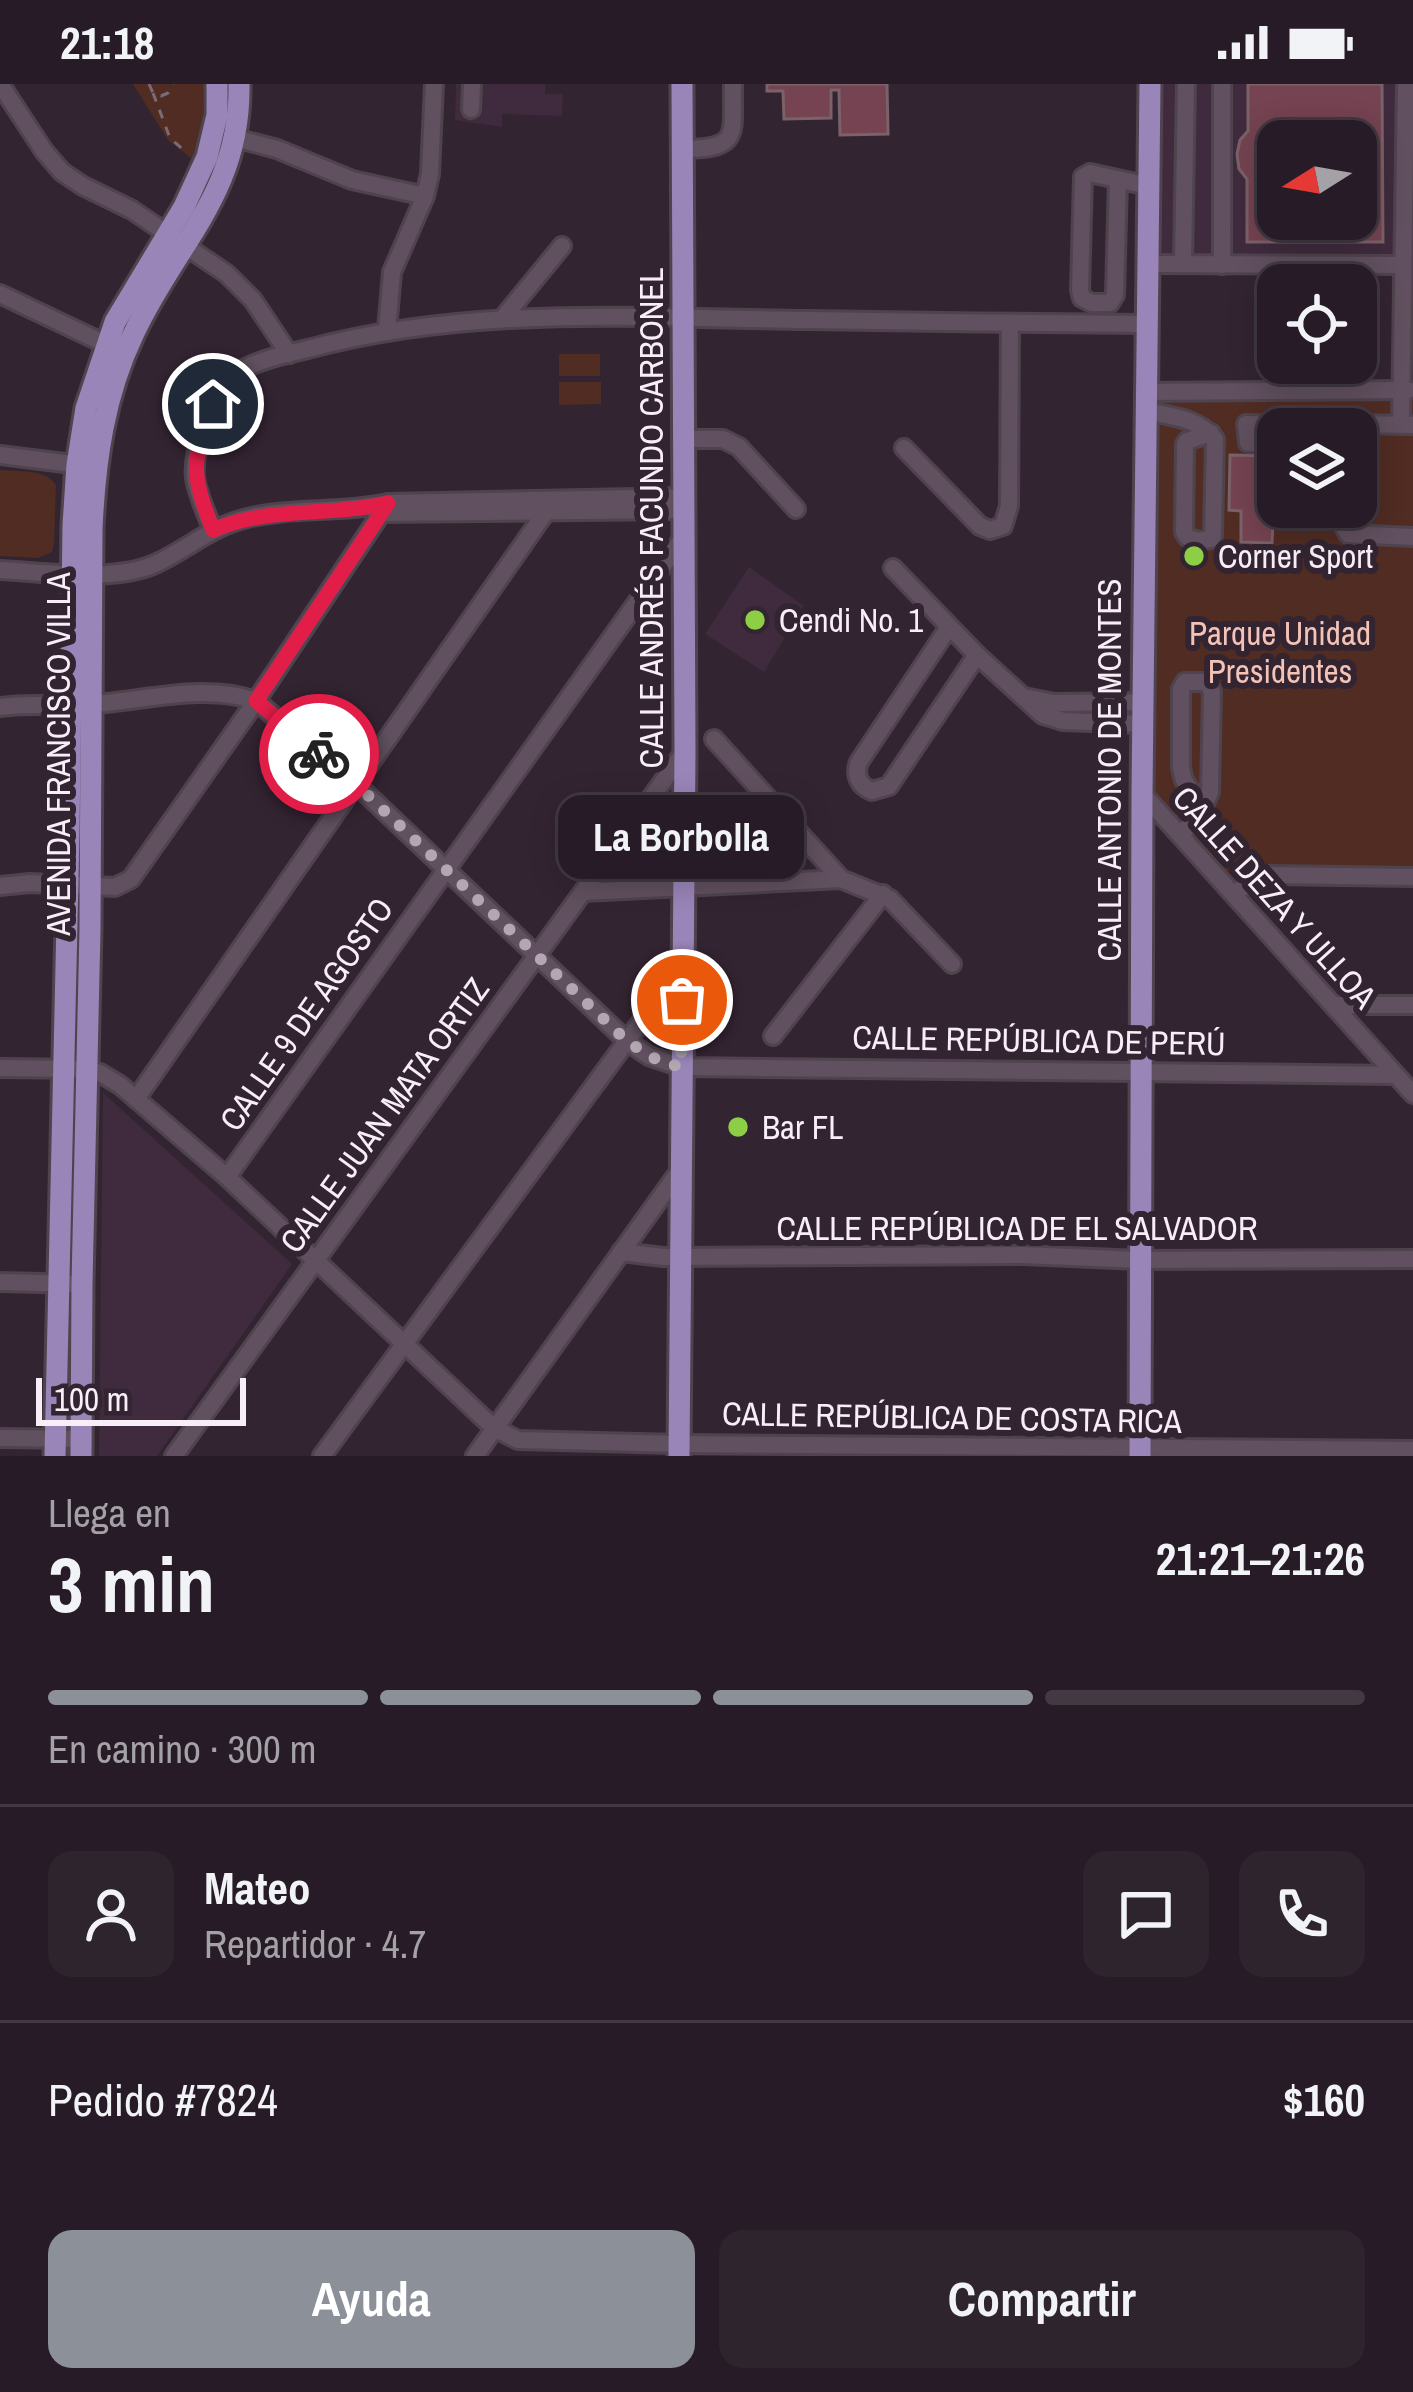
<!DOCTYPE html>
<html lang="es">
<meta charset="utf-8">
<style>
:root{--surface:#261b26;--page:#2e242e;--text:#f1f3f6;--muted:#a4a1a7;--line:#423943;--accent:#8c9099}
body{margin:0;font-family:"Archivo Narrow",sans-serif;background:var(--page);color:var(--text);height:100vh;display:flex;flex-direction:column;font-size:45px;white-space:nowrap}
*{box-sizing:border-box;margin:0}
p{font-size:39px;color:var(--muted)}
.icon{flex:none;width:66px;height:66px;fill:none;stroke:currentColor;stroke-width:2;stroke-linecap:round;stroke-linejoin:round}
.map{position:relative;height:1372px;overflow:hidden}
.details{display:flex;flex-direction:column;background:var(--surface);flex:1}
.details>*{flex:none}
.needle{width:78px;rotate:259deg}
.tools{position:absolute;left:1257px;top:36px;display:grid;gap:24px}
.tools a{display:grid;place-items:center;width:120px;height:120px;border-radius:24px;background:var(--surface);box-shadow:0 6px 30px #0003,0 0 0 3px var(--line);font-size:60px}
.scale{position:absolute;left:36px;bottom:30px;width:210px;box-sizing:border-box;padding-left:12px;border:6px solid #f8eef7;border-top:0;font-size:33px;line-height:42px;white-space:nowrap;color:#f8eef7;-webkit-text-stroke:9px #332432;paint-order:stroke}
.pin{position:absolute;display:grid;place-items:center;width:102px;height:102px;color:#fff;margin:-51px;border:6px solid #fff;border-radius:50%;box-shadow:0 3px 12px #0007}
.courier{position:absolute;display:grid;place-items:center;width:120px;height:120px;margin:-60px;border:9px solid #e11d48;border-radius:50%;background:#fff;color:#222;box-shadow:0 3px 15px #0007}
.bubble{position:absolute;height:84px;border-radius:24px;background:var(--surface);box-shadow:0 6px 30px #0003,0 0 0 3px var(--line);font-size:39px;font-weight:800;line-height:84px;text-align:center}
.head em{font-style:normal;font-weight:800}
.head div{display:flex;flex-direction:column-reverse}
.head{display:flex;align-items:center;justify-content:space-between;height:204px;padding:0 48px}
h1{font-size:78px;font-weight:800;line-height:90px}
.bar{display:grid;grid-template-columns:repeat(4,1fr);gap:18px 12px;align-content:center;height:144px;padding:0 48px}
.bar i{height:15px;border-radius:9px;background:var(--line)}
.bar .selected{background:var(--accent)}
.bar p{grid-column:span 4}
.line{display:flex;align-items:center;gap:30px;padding:0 48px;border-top:3px solid var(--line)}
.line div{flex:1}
.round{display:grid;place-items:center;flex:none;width:126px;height:126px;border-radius:24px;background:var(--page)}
.button{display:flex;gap:24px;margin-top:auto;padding:24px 48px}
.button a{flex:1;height:138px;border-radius:24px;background:var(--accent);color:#fff;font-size:48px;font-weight:800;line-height:138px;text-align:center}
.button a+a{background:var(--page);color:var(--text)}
.status{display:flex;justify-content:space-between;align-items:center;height:84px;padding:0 60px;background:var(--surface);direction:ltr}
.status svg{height:33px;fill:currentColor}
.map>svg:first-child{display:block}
.built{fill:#3f2b3d;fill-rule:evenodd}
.green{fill:#502c23;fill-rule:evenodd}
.building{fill:#754352;stroke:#7a6268;stroke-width:3;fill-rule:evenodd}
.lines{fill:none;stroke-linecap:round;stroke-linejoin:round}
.minor-casing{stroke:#4f434e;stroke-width:22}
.major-casing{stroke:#4f434e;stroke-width:27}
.path{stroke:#796c78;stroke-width:3;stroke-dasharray:9 9;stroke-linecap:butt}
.minor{stroke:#61505f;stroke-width:16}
.major{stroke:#9985b8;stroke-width:21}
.done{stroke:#b3a7b2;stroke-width:12;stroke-dasharray:0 21.6}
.route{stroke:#e11d48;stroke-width:15}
.poi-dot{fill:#8cce46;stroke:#332432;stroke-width:4.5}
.labels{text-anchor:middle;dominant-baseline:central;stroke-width:12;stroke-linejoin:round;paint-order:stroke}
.street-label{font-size:33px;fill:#f8eef7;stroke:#332432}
.poi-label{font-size:33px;fill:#f8eef7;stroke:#332432;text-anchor:start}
.park-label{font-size:33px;fill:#f5c3b6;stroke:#332432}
</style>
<div class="status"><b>21:18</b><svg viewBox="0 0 49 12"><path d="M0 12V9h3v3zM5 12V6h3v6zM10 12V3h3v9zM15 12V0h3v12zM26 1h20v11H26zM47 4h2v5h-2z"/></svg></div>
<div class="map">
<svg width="1413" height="1372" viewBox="0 0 1413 1372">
<rect width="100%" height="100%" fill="#332432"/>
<g class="built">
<polygon points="456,0 545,0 545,10 563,10 562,32 502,30 502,43 455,36"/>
<path d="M1161 0H1397L1396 164 1394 171 1163 173 1159 162ZM1278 57H1356V135H1278Z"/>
<polygon points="749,483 804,522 764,588 705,550"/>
<polygon points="103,1009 292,1180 157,1372 99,1372"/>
</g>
<g class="green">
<polygon points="133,0 204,0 203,42 192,75 168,56"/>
<rect x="559" y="270" width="41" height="22"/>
<polygon points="559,298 601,298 601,320 559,321"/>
<path d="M1413 309V798L1249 796 1233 807 1147 713 1149 311ZM1278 345H1356V423H1278Z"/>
<path d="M0 386C18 388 45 384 56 401L54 460 52 468 38 474 0 472Z"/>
</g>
<g class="building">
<polygon points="767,0 887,0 888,50 840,51 839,6 831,6 831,34 784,35 783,7 767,7"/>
<path d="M1248 0H1382L1383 158H1247V95L1239 85 1237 70 1240 56 1248 47ZM1278 57H1356V135H1278Z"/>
<polygon points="1230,371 1278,372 1278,423 1337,423 1337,438 1273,437 1272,459 1241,458 1241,427 1229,426"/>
</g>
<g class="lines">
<g class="minor-casing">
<g id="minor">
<polyline points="0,0 44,67 62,88 83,102 132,126 227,190 253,216 289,270"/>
<polyline points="471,25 472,0"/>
<polyline points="235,54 277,65 352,96 425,112"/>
<path d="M682 65C742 65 732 51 733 0"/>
<polyline points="1118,95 1115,211 1110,219 1092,219 1082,214 1080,206 1083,93 1090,89 1149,102"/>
<polyline points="1148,180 1403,181"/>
<polyline points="1183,180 1186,0"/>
<polyline points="1222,181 1222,0"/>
<polyline points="0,210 118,266"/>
<polyline points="503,234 562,162"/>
<polyline points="387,246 392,188 425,112 430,90 434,0"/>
<polyline points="1145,308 1408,306"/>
<path d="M1145 327C1171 332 1198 334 1215 355L1213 452 1211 455 1199 457 1187 453 1184 448 1185 360 1187 357 1211 349"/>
<polyline points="1401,341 1406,0"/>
<polyline points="1343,345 1351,340 1413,341"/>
<polyline points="685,355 723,355 739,363 796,425"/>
<polyline points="1277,360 1248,359 1246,340 1315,341 1320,345"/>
<polyline points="904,364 980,442 990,446 1003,442 1009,422 1010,239"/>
<polyline points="0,371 88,382"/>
<polyline points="1342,423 1344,443 1348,450 1413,453"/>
<polyline points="376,429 685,426"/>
<path d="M213 446C206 429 198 412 195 394 192 369 211 310 231 293 251 277 283 271 308 265 470 221 641 234 808 236 921 238 1033 239 1146 240"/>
<polyline points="893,484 977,571 1043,631 1063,637 1143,640"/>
<path d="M0 486C45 488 116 499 157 479 185 466 209 445 240 436 288 422 339 430 388 419L685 413"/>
<path d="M949 543 859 678C854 691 859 702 872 707L889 702 977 571"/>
<polyline points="1024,613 1054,619 1142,618"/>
<path d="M0 623C31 619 64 622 95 620 147 616 206 599 256 617L357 701 628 958 649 972 681 983 1395 991"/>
<polyline points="714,655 841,795 890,815 952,880"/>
<polyline points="1142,709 1413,1010"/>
<polyline points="1181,751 1202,726 1210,708 1212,608 1207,598 1185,598 1181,605 1181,684 1184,696 1202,726"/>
<polyline points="0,802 30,799 115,803 131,795 256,617 388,419"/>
<polyline points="584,808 841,795"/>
<polyline points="1235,810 1249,798 1265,791 1413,793"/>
<polyline points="1333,921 1413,921"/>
<polyline points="773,952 883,810"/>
<polyline points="0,984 86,985 100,989 120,1001 227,1093 494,1344 518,1356 679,1360 1413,1366"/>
<polyline points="136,1015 554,416"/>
<polyline points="227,1093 685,451"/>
<polyline points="621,1168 663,1173 1023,1171 1140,1176 1413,1175"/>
<polyline points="0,1198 82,1200"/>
<polyline points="0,1354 81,1355"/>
<polyline points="174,1372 685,667"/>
<polyline points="322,1372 682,882"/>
<polyline points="475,1372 681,1085"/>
</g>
</g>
<g class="major-casing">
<g id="major">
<polyline points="55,1372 69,749 73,441 77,381 86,324 115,238 184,123 207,73 217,31 217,0"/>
<path d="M81 1372 82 1200 90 845 92 445C95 377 104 311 134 249 176 159 241 109 239 0"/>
<polyline points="679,1372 685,667 682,0"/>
<polyline points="1140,1372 1142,709 1150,0"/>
</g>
</g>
<g class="path">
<polyline points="149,0 153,9 161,12 168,9 173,0"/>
<polyline points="153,9 170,54 187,69"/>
</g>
<use href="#minor" class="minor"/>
<use href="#major" class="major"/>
</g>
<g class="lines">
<polyline class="done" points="319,670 357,701 628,958 659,977 681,983 682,916"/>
<path class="route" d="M213 320C192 380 190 386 213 446 271 422 328 433 388 419L256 617 319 670"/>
</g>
<g class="poi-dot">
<circle cx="1194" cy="472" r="12"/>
<circle cx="755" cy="536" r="12"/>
<circle cx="738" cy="1043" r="12"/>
</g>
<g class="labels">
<g class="street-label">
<text transform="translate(651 434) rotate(-90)">CALLE ANDRÉS FACUNDO CARBONEL</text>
<text transform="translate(58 670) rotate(-90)">AVENIDA FRANCISCO VILLA</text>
<text transform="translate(1109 686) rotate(-90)">CALLE ANTONIO DE MONTES</text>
<text transform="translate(1275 813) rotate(48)">CALLE DEZA Y ULLOA</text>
<text transform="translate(306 930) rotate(-55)">CALLE 9 DE AGOSTO</text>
<text transform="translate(1039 956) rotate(1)">CALLE REPÚBLICA DE PERÚ</text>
<text transform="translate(384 1031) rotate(-54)">CALLE JUAN MATA ORTIZ</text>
<text x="1017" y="1144">CALLE REPÚBLICA DE EL SALVADOR</text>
<text transform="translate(952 1333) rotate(1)">CALLE REPÚBLICA DE COSTA RICA</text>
</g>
<g class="poi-label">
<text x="1218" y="472">Corner Sport</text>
<text x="779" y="536">Cendi No. 1</text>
<text x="762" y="1043">Bar FL</text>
</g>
<g class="park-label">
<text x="1280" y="549">Parque Unidad<tspan x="1280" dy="38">Presidentes</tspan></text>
</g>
</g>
</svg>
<div class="tools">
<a><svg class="needle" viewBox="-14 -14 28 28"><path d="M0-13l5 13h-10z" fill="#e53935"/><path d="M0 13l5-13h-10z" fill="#a4a1a7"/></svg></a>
<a><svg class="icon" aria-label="locate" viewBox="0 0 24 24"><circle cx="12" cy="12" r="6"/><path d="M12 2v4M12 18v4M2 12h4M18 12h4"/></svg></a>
<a><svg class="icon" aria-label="layers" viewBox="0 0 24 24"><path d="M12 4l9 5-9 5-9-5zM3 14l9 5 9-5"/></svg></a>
</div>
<div class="scale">100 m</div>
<div class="pin" style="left:682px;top:916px;background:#ea580c"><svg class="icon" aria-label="bag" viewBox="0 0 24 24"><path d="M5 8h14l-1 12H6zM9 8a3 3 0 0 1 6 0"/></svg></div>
<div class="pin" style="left:213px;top:320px;background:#1f2937"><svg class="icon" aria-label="home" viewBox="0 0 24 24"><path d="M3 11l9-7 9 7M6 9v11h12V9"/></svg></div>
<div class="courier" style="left:319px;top:670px"><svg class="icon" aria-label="bike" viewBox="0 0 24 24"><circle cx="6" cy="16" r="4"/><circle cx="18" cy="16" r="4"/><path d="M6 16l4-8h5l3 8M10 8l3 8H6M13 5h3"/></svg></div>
<div class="bubble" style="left:558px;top:711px;width:246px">La Borbolla</div>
</div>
<section class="details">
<div class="head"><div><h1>3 min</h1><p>Llega en</p></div><em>21:21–21:26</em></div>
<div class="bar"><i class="selected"></i><i class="selected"></i><i class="selected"></i><i></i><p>En camino · 300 m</p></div>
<div class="line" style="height:216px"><a class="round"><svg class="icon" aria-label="person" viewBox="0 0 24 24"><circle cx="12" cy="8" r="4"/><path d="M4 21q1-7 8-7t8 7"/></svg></a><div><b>Mateo</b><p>Repartidor · 4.7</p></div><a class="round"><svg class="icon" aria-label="chat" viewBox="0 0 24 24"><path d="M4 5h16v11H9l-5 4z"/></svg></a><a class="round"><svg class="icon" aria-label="phone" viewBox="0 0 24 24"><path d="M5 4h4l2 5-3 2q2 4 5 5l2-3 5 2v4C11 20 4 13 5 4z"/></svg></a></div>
<div class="line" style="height:156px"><div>Pedido #7824</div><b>$160</b></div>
<div class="button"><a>Ayuda</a><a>Compartir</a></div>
</section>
